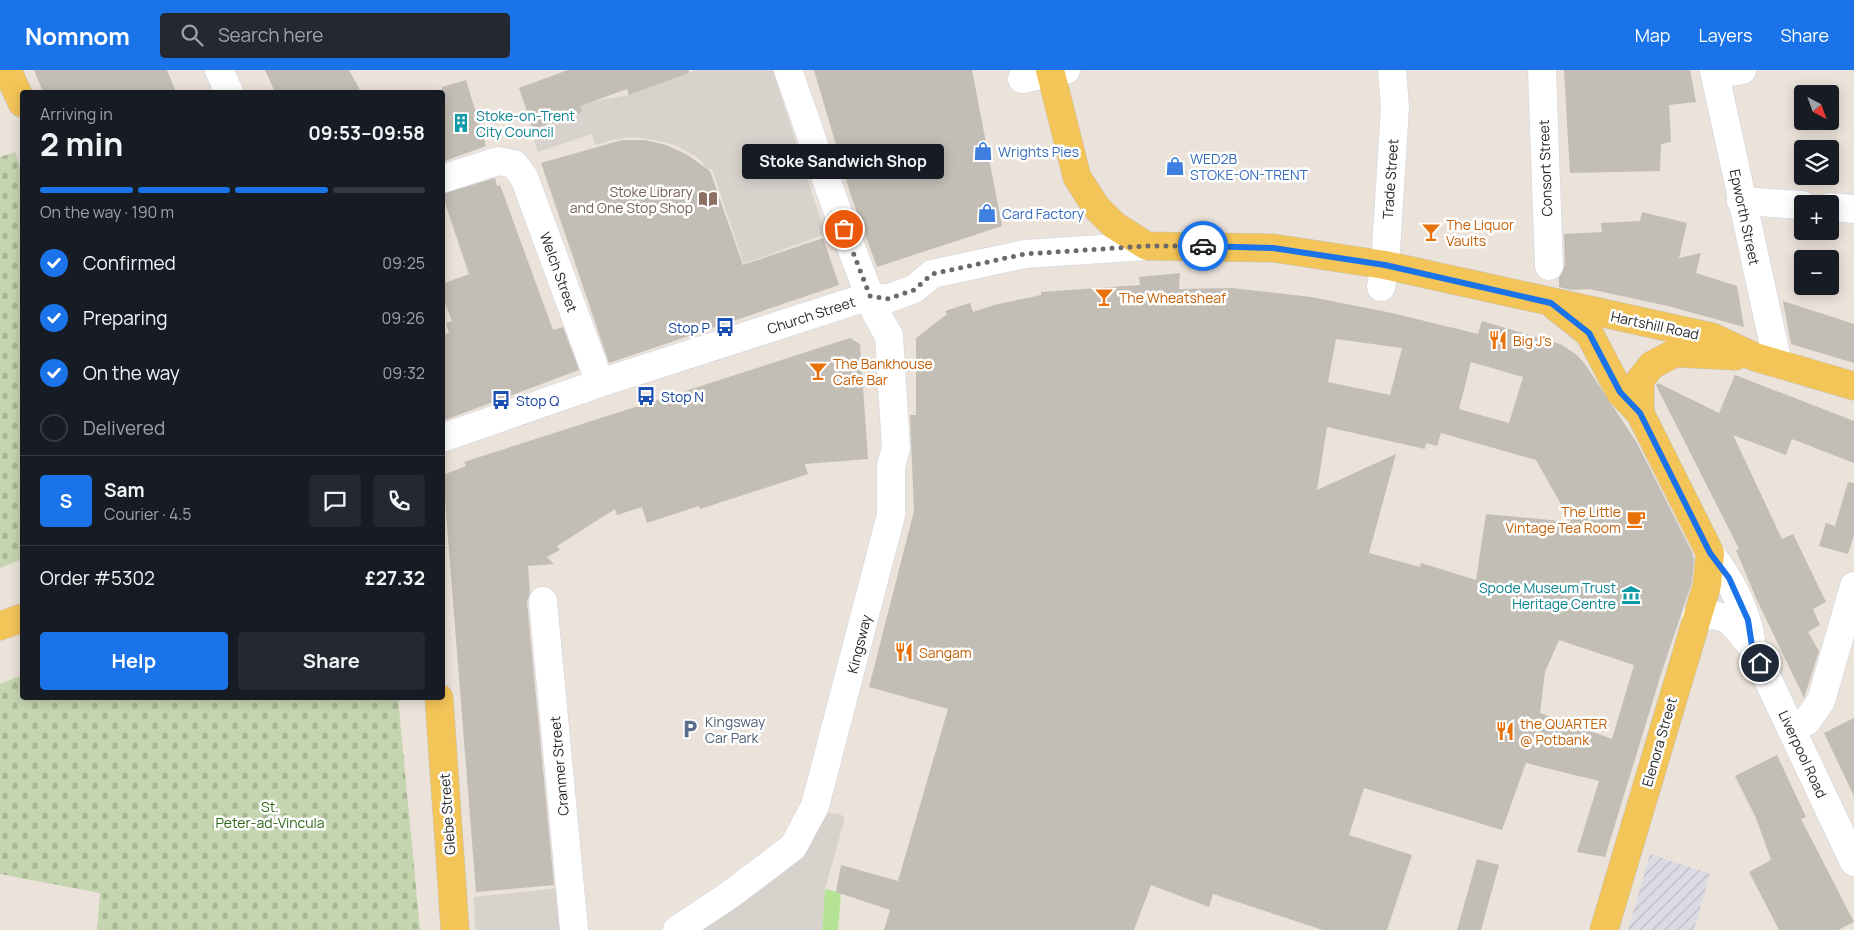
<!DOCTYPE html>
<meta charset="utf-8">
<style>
:root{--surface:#171b24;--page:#242831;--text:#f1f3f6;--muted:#9ea1a6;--line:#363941;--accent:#1a73e8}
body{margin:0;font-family:Manrope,sans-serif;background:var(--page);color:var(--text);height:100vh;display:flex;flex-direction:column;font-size:19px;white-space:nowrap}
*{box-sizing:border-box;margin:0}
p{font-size:16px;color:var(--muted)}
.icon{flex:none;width:28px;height:28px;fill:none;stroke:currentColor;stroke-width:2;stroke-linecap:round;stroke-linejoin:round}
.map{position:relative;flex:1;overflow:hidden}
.panel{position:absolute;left:20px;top:20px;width:425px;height:610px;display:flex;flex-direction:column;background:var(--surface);border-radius:5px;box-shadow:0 2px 12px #0003}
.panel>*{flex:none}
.needle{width:32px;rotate:139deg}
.tools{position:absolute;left:1794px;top:15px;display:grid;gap:10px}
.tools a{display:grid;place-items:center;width:45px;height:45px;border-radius:5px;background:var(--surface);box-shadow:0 2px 12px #0003;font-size:25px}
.pin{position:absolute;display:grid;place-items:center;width:42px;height:42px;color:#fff;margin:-21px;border:2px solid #fff;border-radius:50%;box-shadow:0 1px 5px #0007}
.courier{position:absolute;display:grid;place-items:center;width:50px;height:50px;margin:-25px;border:4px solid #1a73e8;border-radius:50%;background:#fff;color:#222;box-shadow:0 1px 6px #0007}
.bubble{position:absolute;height:35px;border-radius:5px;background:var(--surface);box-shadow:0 2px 12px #0003;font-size:16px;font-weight:700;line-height:35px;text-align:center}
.headline em{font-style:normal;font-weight:700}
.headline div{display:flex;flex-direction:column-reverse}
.headline{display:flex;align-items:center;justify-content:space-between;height:85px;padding:0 20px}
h1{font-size:32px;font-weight:700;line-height:38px}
.bar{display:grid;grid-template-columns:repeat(4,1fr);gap:8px 5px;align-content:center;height:60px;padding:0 20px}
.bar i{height:6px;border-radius:4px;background:var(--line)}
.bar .on{background:var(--accent)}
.bar p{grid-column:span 4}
.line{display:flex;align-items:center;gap:12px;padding:0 20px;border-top:1px solid var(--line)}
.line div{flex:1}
.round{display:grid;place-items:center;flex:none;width:52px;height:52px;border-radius:5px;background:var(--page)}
ol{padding:0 20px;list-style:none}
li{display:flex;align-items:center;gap:15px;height:55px}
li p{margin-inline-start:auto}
li .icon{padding:5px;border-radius:50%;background:var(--accent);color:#fff;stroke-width:4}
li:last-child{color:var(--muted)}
li i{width:28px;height:28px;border:2px solid var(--line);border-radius:50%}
.primary-button{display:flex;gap:10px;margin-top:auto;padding:10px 20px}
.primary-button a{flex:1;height:58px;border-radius:5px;background:var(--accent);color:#fff;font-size:20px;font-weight:700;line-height:58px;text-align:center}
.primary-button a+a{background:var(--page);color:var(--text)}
header{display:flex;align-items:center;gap:30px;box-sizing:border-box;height:70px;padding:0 25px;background:var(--accent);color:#fff}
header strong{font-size:24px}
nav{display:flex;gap:28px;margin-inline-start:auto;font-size:18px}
.search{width:350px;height:45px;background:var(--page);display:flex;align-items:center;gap:12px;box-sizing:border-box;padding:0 18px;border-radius:5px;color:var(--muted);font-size:19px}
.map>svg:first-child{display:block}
.industrial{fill:url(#industrial-furrows)}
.grass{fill:#b4e394}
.cemetery{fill:url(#cemetery-stones)}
.plaza{fill:#d7d2cc}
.building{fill:#c2bdb5;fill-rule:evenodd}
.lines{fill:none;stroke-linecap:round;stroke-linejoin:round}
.minor-casing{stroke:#cfd4e2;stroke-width:29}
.major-casing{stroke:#c3c3c3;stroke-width:29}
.minor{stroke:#fff;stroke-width:28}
.major{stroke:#f3c457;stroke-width:28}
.done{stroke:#6c6966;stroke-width:5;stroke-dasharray:0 9}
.route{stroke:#1a73e8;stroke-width:6}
.labels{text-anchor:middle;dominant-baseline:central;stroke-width:5;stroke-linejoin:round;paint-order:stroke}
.culture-label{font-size:14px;fill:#0d838f;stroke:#fff;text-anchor:start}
.shop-label{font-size:14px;fill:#366cbe;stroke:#fff;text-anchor:start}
.street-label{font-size:14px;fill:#282828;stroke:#fff}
.education-label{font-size:14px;fill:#785e54;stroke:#fff;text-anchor:end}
.food-label{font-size:14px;fill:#c56008;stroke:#fff;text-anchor:start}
.transit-label{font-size:14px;fill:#164399;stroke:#fff;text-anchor:start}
.service-label{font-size:14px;fill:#4e5e75;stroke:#fff;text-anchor:start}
.park-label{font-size:14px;fill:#2d6618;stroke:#fff}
</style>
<header>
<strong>Nomnom</strong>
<div class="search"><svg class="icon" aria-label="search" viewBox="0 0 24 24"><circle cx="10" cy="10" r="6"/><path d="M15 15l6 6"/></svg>Search here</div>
<nav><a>Map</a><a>Layers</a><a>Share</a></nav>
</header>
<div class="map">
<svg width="1854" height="860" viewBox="0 0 1854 860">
<defs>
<pattern id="industrial-furrows" width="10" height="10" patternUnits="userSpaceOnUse" patternTransform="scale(1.25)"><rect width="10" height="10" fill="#dcdae3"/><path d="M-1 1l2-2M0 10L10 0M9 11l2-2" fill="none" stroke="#bdbbc3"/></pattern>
<pattern id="cemetery-stones" width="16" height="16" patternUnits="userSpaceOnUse" patternTransform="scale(1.25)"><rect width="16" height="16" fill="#c5d5b0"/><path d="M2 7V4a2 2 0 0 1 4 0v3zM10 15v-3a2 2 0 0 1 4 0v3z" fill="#a9b797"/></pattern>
</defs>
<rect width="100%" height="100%" fill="#ebe2d9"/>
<polygon class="industrial" points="1650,784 1710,804 1694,860 1628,860"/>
<polygon class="grass" points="825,819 841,823 838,860 822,860"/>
<g class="cemetery">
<polygon points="15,82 22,101 22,489 0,498 0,87"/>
<polygon points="22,605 22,628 398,628 420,860 97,860 100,823 0,804 0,614"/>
</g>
<g class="plaza">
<polygon points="697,0 773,0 825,164 744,194 712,99 708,99 697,87 675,75 650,69 632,67 612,70 595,75 592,64 538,82 529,54 593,31 629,25"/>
<polygon points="813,741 840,744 845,748 825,819 822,860 677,860 728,826"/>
<polygon points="570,817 574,860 475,860 474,827"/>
</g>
<g class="building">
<polygon points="34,0 167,0 176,22 43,22"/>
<polygon points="265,0 349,0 361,22 275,22"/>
<polygon points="568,0 689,0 689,3 629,25 627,19 580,36 582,42 533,59 519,18"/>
<polygon points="814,0 972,0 1002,156 877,197 851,126"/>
<polygon points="1564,0 1690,0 1696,32 1669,35 1671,72 1661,74 1660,101 1570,103"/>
<polygon points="466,10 486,76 442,92 442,17"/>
<polygon points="622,70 645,70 666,75 686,84 710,101 743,195 823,168 839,215 609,293 541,93"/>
<polygon points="495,108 497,116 500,115 553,260 563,257 579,300 442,351 442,265 449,263 446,253 452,251 442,226 442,214 469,204 442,124"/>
<polygon points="1642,142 1687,153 1679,188 1701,183 1696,203 1737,216 1744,257 1668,236 1589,219 1571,220 1559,217 1559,208 1565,195 1564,164 1602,162 1601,153 1640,151"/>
<path d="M1180 203 1179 219 1232 218 1311 227 1392 243 1478 264 1482 251 1560 274 1577 285 1585 294 1637 373 1692 482 1694 490 1692 512 1661 604 1605 787 1577 782 1599 711 1526 693 1502 760 1364 718 1349 765 1412 785 1387 860H1323L1213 824 1209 837 1151 815 1134 860H884L890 840 836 822 841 795 898 811 948 639 869 617 914 441 910 345H916V268L947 244 945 241 970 233 973 242 994 235 1041 225V222L1140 215 1139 207ZM1336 269 1402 278 1390 325 1328 312ZM1471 292 1523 307 1509 353 1459 339ZM1327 357 1425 379 1426 373 1437 376 1441 363 1536 390 1571 452 1486 444 1476 510 1421 493 1420 497 1369 483 1396 384 1317 420ZM1559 570 1634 595 1612 669 1540 643 1545 602Z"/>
<polygon points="1783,231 1854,254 1854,293 1791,274"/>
<polygon points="850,268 860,274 868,389 805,394 808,404 700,439 699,436 647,453 642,437 617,445 615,439 557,476 560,480 547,487 554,494 528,496 530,523 527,532 554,815 476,822 443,405 466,396 464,392"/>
<polygon points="1735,305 1854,351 1854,393 1792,369 1786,385 1733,365 1782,469 1793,464 1826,532 1813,539 1820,555 1808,562 1819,581 1804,628 1756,528 1736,480 1739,479 1656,315 1658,313 1719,343"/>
<polygon points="1848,412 1854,413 1854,465 1848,484 1819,476 1826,453 1835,456"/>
<polygon points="1854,648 1854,726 1824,663"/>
<polygon points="1777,685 1806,747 1801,749 1854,852 1838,860 1779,860 1749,802 1771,790 1756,748 1735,706"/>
<polygon points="1477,789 1499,795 1481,860 1457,860"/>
</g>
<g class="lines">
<g class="minor-casing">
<g id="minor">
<polyline points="219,0 229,22"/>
<polyline points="1542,0 1549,196"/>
<polyline points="1714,0 1778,294"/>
<polyline points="1715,5 1742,0"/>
<polyline points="1022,9 1066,0"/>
<polyline points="442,109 498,91 514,94 524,107 600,313"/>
<polyline points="1741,131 1802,135"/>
<polyline points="1830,137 1854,139"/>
<polyline points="1381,217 1385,195 1395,37 1392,0"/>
<polyline points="442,368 600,313 870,226 887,229 914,219 932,204 1025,184 1147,176"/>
<path d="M1710 483C1730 509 1746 537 1751 570"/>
<polyline points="543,531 574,860"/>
<path d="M1696 547C1730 541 1731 553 1752 576L1854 792"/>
<polyline points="1791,659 1807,651 1821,631 1854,516"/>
<polyline points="677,860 728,826 793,777 815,736 891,445 891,396 896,378 889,266 876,243 838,143 788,0"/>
</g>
</g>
<g class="major-casing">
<g id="major">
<polyline points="7,0 22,33"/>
<polyline points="1050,0 1077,107 1096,137 1114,155 1147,176 1273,178 1385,195 1712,267 1755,287 1854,316"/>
<polyline points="1556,237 1589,263 1620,322 1640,343 1710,483 1707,515 1604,860"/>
<polyline points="1640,343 1640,310 1652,295 1675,283 1735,286"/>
<polyline points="0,556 22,548"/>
<polyline points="439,628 455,860"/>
</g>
</g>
<use href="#minor" class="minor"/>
<use href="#major" class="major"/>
</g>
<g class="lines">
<polyline class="done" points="844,159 870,226 887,229 914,220 932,204 1025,184 1147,176 1203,176"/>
<polyline class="route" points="1203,176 1273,178 1385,195 1551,233 1589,263 1620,322 1640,343 1710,483 1729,508 1748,550 1752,576 1760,593"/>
</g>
<defs>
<g id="building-bare" transform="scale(1.5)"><path d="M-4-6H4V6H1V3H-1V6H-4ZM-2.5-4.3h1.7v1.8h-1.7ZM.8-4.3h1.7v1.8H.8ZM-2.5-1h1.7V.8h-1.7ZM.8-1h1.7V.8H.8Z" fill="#0f9aa8" stroke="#fff" stroke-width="2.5" paint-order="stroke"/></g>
<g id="shop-bare" transform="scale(1.5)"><path d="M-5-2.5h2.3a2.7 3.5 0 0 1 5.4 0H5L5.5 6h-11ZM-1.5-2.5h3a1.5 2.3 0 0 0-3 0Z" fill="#3f7fe0" stroke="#fff" stroke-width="2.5" paint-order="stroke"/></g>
<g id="library-bare" transform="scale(1.5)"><path d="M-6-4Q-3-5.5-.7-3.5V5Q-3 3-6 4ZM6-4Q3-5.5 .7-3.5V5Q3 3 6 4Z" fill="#8d6e63" stroke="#fff" stroke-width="2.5" paint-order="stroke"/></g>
<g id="bar-bare" transform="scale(1.5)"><path d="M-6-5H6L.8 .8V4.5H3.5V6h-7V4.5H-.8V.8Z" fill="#e8710a" stroke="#fff" stroke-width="2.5" paint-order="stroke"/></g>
<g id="bus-bare" transform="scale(1.5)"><path d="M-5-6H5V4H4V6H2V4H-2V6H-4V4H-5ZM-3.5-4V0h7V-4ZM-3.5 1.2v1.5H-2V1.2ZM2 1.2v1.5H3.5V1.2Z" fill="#1a4fb4" stroke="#fff" stroke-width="2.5" paint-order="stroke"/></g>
<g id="restaurant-bare" transform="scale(1.5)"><path d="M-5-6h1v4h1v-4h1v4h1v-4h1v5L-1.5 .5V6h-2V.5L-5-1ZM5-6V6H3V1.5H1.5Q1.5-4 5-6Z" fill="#e8710a" stroke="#fff" stroke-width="2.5" paint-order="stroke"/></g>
<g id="cafe-bare" transform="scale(1.5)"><path d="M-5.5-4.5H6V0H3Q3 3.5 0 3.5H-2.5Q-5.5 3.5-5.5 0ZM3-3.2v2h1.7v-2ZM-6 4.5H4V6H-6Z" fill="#e8710a" stroke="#fff" stroke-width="2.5" paint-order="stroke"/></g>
<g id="museum-bare" transform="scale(1.5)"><path d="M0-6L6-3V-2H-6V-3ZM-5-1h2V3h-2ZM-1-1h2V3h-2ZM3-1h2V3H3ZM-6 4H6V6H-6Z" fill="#0f9aa8" stroke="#fff" stroke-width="2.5" paint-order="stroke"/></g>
<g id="parking-bare" transform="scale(1.5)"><path d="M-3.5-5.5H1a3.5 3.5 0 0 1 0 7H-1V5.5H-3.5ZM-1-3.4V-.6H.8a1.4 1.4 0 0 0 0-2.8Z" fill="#5c6f8a" stroke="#fff" stroke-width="2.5" paint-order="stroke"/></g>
</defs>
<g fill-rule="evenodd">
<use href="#building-bare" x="461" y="53"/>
<use href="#shop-bare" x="983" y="81"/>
<use href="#shop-bare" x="1175" y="96"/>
<use href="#library-bare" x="708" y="129"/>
<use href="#shop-bare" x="987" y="143"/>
<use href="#bar-bare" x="1431" y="162"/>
<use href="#bar-bare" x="1104" y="227"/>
<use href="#bus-bare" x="725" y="257"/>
<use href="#restaurant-bare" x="1498" y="270"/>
<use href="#bar-bare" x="818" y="301"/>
<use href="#bus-bare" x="646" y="326"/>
<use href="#bus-bare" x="501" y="330"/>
<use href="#cafe-bare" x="1636" y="449"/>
<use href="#museum-bare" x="1631" y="525"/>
<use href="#restaurant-bare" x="904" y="582"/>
<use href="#parking-bare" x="690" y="659"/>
<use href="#restaurant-bare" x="1505" y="661"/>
</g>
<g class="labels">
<g class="culture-label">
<text x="476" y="45">Stoke-on-Trent<tspan x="476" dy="16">City Council</tspan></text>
<text x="1616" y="517" text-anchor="end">Spode Museum Trust<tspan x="1616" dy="16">Heritage Centre</tspan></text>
</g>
<g class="shop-label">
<text x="998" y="81">Wrights Pies</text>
<text x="1190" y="88">WED2B<tspan x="1190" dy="16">STOKE-ON-TRENT</tspan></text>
<text x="1002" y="143">Card Factory</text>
</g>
<g class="street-label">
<text transform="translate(1545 98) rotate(-92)">Consort Street</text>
<text transform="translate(1390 109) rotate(-86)">Trade Street</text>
<text transform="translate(1745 147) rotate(78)">Epworth Street</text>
<text transform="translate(559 202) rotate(70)">Welch Street</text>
<text transform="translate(811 245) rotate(-18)">Church Street</text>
<text transform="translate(1655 255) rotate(12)">Hartshill Road</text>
<text transform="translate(859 574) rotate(-76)">Kingsway</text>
<text transform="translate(1659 672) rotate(-74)">Elenora Street</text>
<text transform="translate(1803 684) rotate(65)">Liverpool Road</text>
<text transform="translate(559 696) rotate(-95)">Cranmer Street</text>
<text transform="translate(447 744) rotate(-94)">Glebe Street</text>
</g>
<g class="education-label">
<text x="693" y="121">Stoke Library<tspan x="693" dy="16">and One Stop Shop</tspan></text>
</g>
<g class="food-label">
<text x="1446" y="154">The Liquor<tspan x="1446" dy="16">Vaults</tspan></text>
<text x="1119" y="227">The Wheatsheaf</text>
<text x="1513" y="270">Big J's</text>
<text x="833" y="293">The Bankhouse<tspan x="833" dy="16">Cafe Bar</tspan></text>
<text x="1621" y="441" text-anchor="end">The Little<tspan x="1621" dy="16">Vintage Tea Room</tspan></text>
<text x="919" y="582">Sangam</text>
<text x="1520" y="653">the QUARTER<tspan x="1520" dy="16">@ Potbank</tspan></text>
</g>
<g class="transit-label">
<text x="710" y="257" text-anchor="end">Stop P</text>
<text x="661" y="326">Stop N</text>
<text x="516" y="330">Stop Q</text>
</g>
<g class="service-label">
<text x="705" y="651">Kingsway<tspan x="705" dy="16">Car Park</tspan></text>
</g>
<g class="park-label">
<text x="270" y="736">St.<tspan x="270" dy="16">Peter-ad-Vincula</tspan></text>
</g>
</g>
</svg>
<div class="tools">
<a><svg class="needle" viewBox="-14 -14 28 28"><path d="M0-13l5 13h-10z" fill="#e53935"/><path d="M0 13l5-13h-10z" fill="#9ea1a6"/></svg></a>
<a><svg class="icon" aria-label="layers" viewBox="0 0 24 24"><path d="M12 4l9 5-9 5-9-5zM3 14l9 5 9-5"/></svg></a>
<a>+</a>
<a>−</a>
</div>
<div class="pin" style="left:844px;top:159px;background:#ea580c"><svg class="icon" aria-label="bag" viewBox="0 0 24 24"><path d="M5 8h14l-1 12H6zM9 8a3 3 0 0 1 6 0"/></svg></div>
<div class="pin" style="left:1760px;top:593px;background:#1f2937"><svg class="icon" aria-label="home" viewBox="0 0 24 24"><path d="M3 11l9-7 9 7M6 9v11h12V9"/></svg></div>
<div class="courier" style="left:1203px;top:176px"><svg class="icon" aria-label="car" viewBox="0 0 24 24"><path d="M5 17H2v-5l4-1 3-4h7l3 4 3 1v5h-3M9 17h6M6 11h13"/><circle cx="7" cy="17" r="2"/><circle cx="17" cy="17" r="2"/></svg></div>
<div class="bubble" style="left:742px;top:74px;width:202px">Stoke Sandwich Shop</div>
<section class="panel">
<div class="headline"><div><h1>2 min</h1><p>Arriving in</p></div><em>09:53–09:58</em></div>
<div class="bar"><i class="on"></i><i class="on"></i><i class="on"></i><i></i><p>On the way · 190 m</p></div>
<ol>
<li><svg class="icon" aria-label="check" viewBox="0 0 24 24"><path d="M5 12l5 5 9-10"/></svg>Confirmed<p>09:25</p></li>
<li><svg class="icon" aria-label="check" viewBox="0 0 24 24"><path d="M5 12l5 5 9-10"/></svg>Preparing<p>09:26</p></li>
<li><svg class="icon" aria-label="check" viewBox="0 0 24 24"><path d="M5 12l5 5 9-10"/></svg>On the way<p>09:32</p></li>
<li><i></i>Delivered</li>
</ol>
<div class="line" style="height:90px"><b class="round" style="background:var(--accent);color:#fff">S</b><div><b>Sam</b><p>Courier · 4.5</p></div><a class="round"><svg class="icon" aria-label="chat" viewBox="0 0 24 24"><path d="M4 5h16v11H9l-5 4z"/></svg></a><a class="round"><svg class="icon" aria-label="phone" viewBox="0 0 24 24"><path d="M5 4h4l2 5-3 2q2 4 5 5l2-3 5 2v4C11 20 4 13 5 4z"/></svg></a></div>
<div class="line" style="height:65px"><div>Order #5302</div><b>£27.32</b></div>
<div class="primary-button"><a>Help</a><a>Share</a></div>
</section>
</div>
